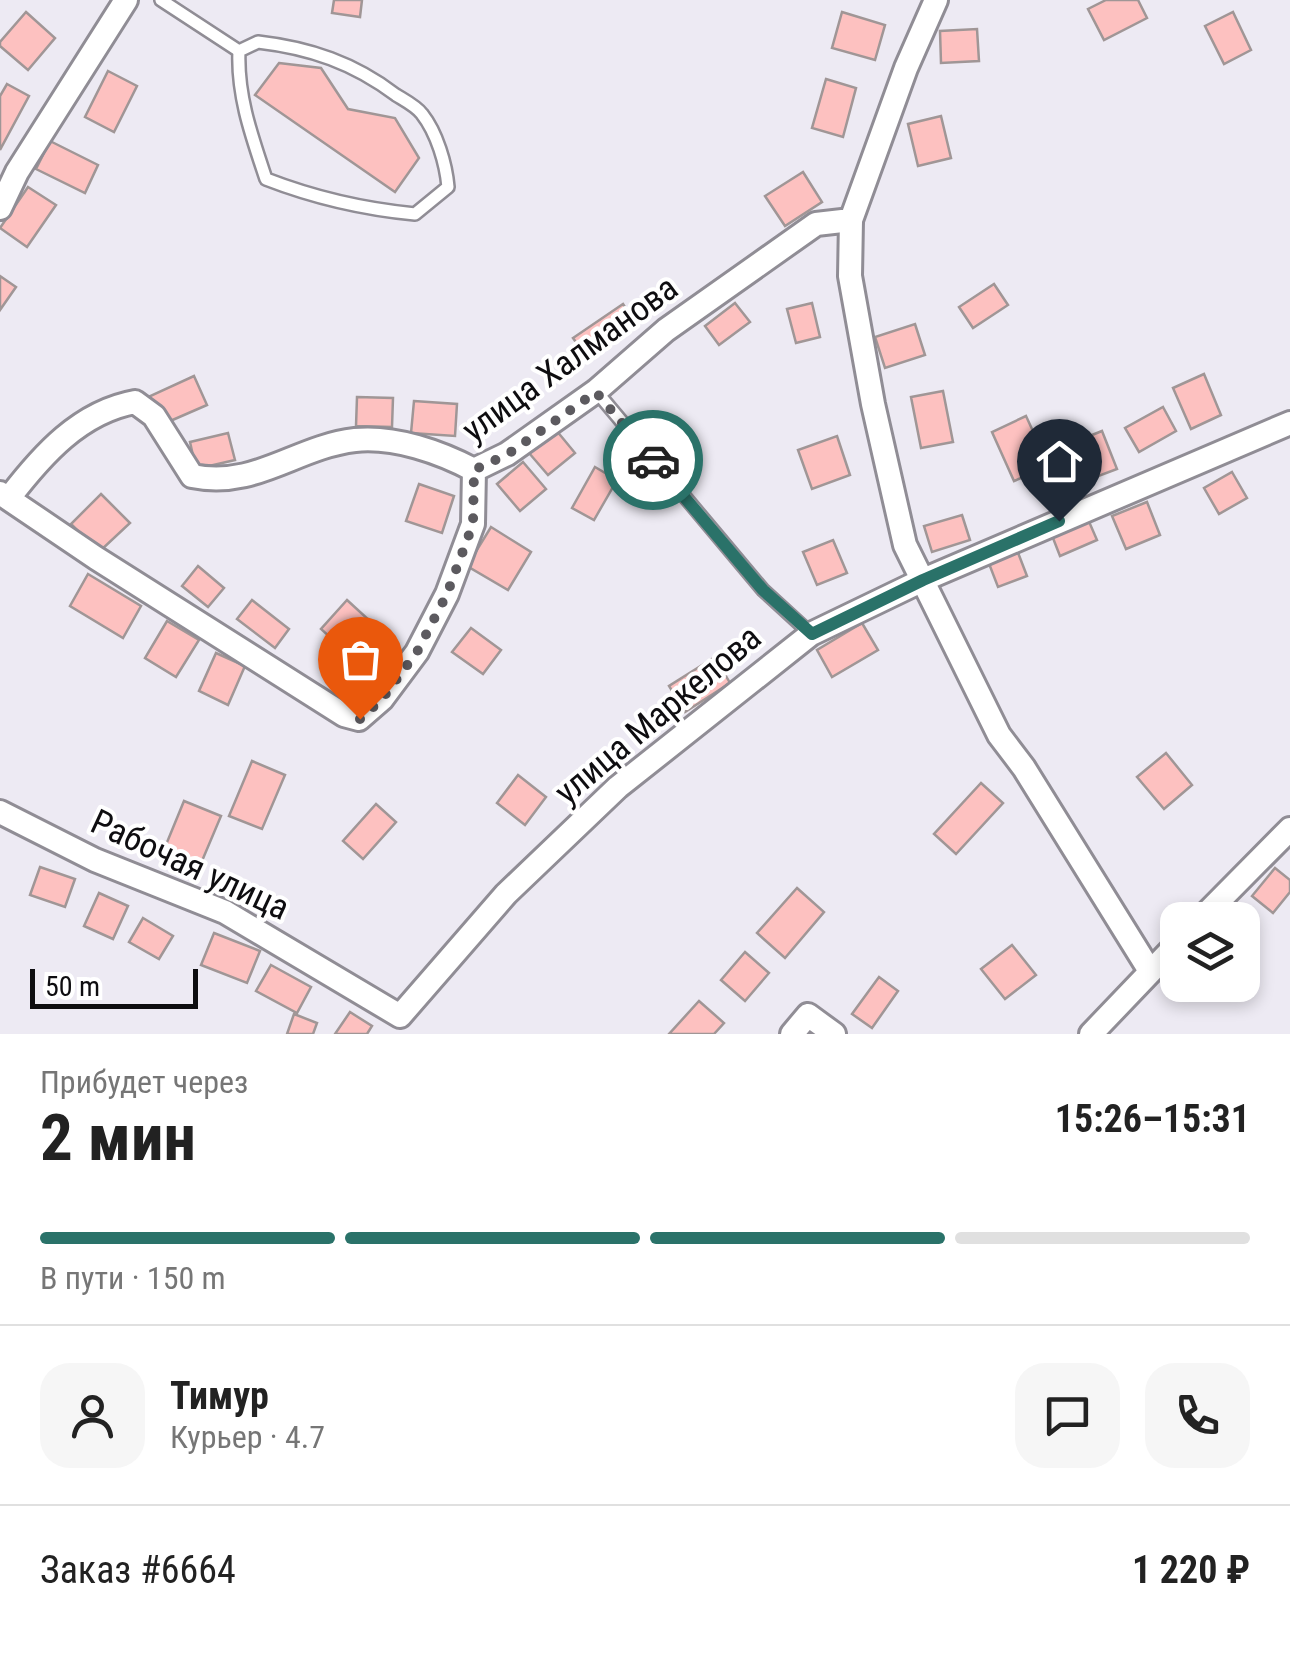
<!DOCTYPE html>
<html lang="ru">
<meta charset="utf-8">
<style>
:root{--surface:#fff;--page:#f6f6f6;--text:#222;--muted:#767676;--line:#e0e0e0;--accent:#2a7269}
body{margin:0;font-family:"Roboto Condensed",sans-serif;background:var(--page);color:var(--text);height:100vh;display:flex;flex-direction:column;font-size:38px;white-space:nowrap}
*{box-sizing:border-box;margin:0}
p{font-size:32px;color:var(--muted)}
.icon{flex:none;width:55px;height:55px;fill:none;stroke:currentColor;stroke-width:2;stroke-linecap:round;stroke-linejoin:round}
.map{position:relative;height:1034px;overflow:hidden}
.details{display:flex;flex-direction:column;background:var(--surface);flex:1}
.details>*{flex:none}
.controls{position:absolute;left:1160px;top:902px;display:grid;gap:20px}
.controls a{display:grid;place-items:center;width:100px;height:100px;border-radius:20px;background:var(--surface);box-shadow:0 5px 15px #0003;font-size:50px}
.scale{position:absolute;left:30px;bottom:25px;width:168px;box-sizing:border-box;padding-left:10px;border:5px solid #0e0d10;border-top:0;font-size:28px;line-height:35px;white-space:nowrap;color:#0e0d10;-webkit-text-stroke:8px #fff;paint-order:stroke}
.pin{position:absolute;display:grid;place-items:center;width:85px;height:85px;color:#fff;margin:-102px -42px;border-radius:50% 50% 50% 0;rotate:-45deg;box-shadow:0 0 10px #0007}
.pin .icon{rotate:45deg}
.courier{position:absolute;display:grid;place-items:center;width:100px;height:100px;margin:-50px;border:8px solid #2a7269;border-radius:50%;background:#fff;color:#222;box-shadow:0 2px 12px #0007}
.head em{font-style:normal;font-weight:700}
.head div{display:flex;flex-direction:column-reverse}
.head{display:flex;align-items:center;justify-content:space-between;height:170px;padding:0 40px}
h1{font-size:65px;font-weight:700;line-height:75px}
.bar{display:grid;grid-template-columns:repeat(4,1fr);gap:15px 10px;align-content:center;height:120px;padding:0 40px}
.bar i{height:12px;border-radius:8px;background:var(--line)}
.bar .on{background:var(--accent)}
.bar p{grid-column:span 4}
.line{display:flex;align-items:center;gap:25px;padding:0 40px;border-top:2px solid var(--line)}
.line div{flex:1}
.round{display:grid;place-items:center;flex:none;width:105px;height:105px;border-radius:30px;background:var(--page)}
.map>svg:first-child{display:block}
.building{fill:#fdc1c0;stroke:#a09696;stroke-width:2.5}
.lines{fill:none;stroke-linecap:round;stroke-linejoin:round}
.lane-casing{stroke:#908d95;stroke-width:16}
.street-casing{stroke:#908d95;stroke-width:28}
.lane{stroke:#fff;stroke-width:11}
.street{stroke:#fff;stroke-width:22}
.done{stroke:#5c5a5f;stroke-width:10;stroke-dasharray:0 18}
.route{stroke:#2a7269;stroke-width:12}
.labels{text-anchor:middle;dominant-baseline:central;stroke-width:8;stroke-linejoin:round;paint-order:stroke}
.street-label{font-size:35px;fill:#0e0d10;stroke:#fff}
</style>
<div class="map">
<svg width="1290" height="1034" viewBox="0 0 1290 1034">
<rect width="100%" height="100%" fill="#edeaf3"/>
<g class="building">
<polygon points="334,0 362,0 360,17 332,13"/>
<polygon points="1106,0 1138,0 1147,18 1104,40 1088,9"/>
<polygon points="26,12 55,38 28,70 0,46 0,42"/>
<polygon points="842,12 885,25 875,60 832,48"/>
<polygon points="1233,12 1251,50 1224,64 1205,26"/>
<polygon points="977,29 979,61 941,63 940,31"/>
<polygon points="279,63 321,68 348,109 395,118 419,158 395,192 255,95"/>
<polygon points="108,71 137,86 114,132 85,117"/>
<polygon points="826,79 856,88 843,137 812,128"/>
<polygon points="7,84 29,96 0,150 0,96"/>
<polygon points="941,116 951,158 918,166 908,124"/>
<polygon points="50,141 98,165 85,193 36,169"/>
<polygon points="803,172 822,202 785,226 765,196"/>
<polygon points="28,187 56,205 27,247 0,228"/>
<polygon points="0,276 16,287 0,310"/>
<polygon points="994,284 1008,305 973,328 959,307"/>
<polygon points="735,303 750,322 719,345 705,326"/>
<polygon points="812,303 820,337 796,343 787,309"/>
<polygon points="623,304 637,326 588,359 573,338"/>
<polygon points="915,324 925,355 885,368 875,337"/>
<polygon points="1204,374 1221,415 1191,429 1173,388"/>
<polygon points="194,376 207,405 161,425 148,397"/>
<polygon points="943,391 953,442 921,448 911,397"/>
<polygon points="357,397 393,398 392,427 356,426"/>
<polygon points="414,401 457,404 455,436 411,433"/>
<polygon points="1163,407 1176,431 1139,452 1125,428"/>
<polygon points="1026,416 1049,466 1014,481 992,432"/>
<polygon points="556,430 575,453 548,475 529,453"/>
<polygon points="1102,431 1117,469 1072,486 1057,449"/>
<polygon points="228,433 235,460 196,469 190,442"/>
<polygon points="837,436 850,475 812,489 798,450"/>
<polygon points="523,462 546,489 520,511 497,484"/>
<polygon points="595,467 617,480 594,520 572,508"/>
<polygon points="1232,472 1247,498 1219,514 1204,488"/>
<polygon points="419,484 454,496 442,533 406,521"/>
<polygon points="101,494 130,523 99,552 71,524"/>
<polygon points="1147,502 1160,535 1126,549 1112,516"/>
<polygon points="962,515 970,540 932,552 924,526"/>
<polygon points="1087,517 1097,540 1060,556 1051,533"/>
<polygon points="491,527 531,552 508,590 467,566"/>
<polygon points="833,540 847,573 817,585 803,552"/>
<polygon points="1017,550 1027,576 998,587 988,561"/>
<polygon points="198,566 224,588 208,607 182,586"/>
<polygon points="88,574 141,606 123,638 70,606"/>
<polygon points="252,600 289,629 275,648 237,619"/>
<polygon points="347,600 382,632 356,661 321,629"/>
<polygon points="167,621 199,640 176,677 145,658"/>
<polygon points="862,623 878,650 832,677 817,650"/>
<polygon points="471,628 501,650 483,674 452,652"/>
<polygon points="216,653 245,666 228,705 199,691"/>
<polygon points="715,657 730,683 685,712 669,686"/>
<polygon points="1166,753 1192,785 1164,809 1137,777"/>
<polygon points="252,761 285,775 262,829 229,816"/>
<polygon points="518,775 546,797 525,825 497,803"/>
<polygon points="981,783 1003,803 956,854 934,834"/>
<polygon points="184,801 221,816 199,868 163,852"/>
<polygon points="376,804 396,822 363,859 343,841"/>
<polygon points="40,867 75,879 65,907 30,895"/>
<polygon points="1275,868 1290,880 1290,892 1273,913 1252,896"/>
<polygon points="797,888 824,912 785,958 757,933"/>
<polygon points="99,893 128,906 113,939 84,926"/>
<polygon points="143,918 173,936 159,959 129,942"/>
<polygon points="214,933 260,951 247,983 201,965"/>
<polygon points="1012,945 1036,975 1005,999 981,969"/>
<polygon points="745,952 769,973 745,1001 721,980"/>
<polygon points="271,965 311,987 297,1013 256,991"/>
<polygon points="879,977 898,991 872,1028 852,1014"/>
<polygon points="699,1001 724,1023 714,1034 669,1034"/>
<polygon points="350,1012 372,1026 367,1034 335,1034"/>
<polygon points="294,1014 317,1023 313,1034 287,1034"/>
</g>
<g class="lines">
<g class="lane-casing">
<g id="lane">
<polyline points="161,0 239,51"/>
<path d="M258 42C310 48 354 63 396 95 404 100 416 106 422 114 437 133 446 164 448 187L415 214C363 209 315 198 266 179 252 137 237 96 239 51Z"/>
<polyline points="596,391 763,590 811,634"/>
</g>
</g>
<g class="street-casing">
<g id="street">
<polyline points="0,208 17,172 126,0"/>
<polyline points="851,220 850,276 873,404 905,545 999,735 1024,768 1150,971"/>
<polyline points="0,493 96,558 344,715 359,719 382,699 417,652 447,594 473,524 474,470 507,454 596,391 666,330 816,224 851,220 906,68 936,0"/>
<path d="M9 498C42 455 80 412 135 402L154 416 192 476C256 489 295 447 355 440 395 436 440 452 474 470"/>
<polyline points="0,812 95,860 225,912 400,1016 506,894 618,787 811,634 923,580 1290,423"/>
<polyline points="1200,920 1290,829"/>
<polyline points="792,1034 808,1015 834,1034"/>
<polyline points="1091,1034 1178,943"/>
</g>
</g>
<use href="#lane" class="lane"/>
<use href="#street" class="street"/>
</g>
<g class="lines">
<polyline class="done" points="360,719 382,699 417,652 447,594 473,524 474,470 508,454 596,392 653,460"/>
<polyline class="route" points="653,460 763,590 812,634 923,580 1059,521"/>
</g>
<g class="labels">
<g class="street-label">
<text transform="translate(570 359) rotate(-36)">улица Халманова</text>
<text transform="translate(658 715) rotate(-40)">улица Маркелова</text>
<text transform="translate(190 865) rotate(25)">Рабочая улица</text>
</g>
</g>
</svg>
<div class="controls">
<a><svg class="icon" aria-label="layers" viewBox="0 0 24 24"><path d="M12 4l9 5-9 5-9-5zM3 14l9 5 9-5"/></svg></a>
</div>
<div class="scale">50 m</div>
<div class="pin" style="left:360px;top:719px;background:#ea580c"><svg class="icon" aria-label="bag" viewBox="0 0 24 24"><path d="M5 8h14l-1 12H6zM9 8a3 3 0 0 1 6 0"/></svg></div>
<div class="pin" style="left:1059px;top:521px;background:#1f2937"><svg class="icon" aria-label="home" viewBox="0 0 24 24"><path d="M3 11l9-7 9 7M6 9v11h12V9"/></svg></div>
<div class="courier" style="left:653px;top:460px"><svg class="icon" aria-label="car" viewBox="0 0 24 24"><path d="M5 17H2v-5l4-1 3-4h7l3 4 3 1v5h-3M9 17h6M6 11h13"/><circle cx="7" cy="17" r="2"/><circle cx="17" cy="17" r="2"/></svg></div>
</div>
<section class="details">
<div class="head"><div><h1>2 мин</h1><p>Прибудет через</p></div><em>15:26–15:31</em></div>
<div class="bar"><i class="on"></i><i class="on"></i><i class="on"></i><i></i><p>В пути · 150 m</p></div>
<div class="line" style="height:180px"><a class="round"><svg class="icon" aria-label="person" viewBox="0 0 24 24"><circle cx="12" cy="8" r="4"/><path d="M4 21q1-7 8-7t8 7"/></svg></a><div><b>Тимур</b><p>Курьер · 4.7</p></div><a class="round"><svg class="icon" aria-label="chat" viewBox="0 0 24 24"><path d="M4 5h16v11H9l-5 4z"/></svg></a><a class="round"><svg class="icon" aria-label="phone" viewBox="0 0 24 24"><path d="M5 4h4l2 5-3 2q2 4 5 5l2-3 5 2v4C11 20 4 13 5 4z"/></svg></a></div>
<div class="line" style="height:130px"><div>Заказ #6664</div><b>1 220 ₽</b></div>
</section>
